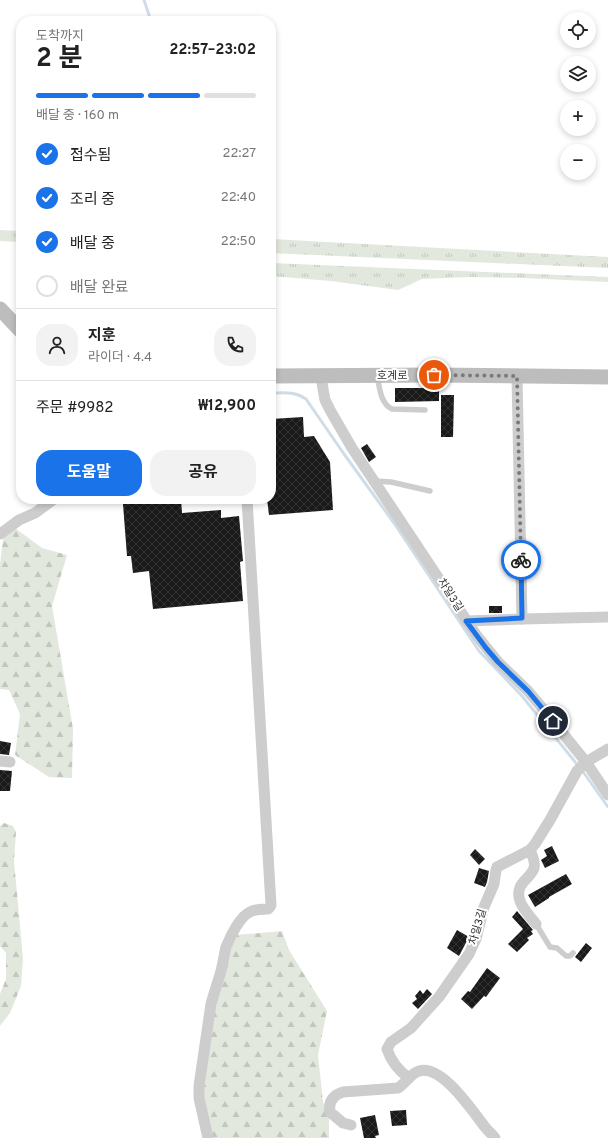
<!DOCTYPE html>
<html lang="ko">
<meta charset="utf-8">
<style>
:root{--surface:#fff;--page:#f2f2f2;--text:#222;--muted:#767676;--line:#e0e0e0;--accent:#1a73e8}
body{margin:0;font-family:Overpass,"Noto Sans KR",sans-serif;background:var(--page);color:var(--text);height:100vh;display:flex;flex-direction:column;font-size:15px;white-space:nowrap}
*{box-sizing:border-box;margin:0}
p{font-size:13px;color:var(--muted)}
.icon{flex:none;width:22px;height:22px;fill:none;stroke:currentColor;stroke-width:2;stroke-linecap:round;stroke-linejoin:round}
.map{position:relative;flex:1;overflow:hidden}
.panel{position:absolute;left:16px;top:16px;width:260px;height:488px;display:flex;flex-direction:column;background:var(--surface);border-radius:16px;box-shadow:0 2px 6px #0003}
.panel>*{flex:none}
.fabs{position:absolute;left:560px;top:12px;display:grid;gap:8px}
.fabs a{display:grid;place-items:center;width:36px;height:36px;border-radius:50%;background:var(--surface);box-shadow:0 2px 6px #0003;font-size:20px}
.pin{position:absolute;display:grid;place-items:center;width:34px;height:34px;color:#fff;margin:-17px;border:2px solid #fff;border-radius:50%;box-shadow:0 1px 4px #0007}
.courier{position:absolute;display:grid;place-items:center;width:40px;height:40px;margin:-20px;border:3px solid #1a73e8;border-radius:50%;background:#fff;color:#222;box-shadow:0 1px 5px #0007}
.summary em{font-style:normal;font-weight:700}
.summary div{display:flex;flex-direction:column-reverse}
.summary{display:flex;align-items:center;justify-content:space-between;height:68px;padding:0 20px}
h1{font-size:26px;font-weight:700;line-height:30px}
.bar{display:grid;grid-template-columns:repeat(4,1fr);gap:6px 4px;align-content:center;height:48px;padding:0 20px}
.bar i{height:5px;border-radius:3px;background:var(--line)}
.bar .selected{background:var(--accent)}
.bar p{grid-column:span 4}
.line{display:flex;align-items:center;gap:10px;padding:0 20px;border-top:1px solid var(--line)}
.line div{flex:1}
.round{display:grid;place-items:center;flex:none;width:42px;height:42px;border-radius:16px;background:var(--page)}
ol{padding:0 20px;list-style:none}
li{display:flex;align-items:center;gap:12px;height:44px}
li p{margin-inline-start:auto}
li .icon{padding:4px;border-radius:50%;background:var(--accent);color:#fff;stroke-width:4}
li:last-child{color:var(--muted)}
li i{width:22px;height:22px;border:2px solid var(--line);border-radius:50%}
.button{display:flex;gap:8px;margin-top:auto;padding:8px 20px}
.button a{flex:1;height:46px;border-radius:16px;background:var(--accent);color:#fff;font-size:16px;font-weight:700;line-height:46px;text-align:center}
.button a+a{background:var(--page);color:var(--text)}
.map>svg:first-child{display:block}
.grass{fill:url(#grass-tufts)}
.forest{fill:url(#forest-firs)}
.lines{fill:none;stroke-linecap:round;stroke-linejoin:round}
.stream{stroke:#cfdde8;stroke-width:3}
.building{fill:url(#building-cross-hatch)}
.lane{stroke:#cdcdcd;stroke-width:5.5}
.street{stroke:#cdcdcd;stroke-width:11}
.secondary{stroke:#bdbdbd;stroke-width:15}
.done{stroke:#7a7a7a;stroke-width:4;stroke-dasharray:0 7.2}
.route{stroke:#1a73e8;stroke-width:5}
.labels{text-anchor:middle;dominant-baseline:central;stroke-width:4;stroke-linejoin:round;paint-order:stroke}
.street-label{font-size:11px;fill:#333;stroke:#fff}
</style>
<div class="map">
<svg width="608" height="1138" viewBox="0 0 608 1138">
<defs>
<pattern id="grass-tufts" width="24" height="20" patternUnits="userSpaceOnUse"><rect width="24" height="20" fill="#e2e8dd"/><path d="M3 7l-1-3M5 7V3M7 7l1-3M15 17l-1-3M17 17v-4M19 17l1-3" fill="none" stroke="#c2c7be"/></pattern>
<pattern id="forest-firs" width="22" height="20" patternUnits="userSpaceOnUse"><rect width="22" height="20" fill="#e2e8dd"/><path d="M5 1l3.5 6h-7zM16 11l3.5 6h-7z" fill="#c2c7be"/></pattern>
<pattern id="building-cross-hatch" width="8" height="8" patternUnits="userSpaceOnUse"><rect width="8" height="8" fill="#1a1a1a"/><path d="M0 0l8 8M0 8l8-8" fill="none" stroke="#333"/></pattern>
</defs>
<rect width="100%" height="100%" fill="#fff"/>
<g class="grass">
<polygon points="0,230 21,231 21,242 0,241"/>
<polygon points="271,239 608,257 608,268 271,253"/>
<polygon points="271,263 608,277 608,282 523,278 470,277 422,279 398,290 331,281 271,276"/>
</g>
<g class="forest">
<polygon points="15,528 42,548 67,555 52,606 73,729 72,778 49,777 15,755 20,714 9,690 0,689 0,564 3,539"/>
<polygon points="4,823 13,826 16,832 14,861 23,959 21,986 10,1013 0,1026 0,994 6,979 6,953 0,946 0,826"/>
<polygon points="282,931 289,950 327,1011 318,1055 323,1102 329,1117 329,1138 211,1138 202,1097 216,995 235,935"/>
</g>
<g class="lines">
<g class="stream">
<polyline points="144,0 151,21"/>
<path d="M271 393C284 393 294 391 306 399L344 454 394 523 479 651 522 696 584 773 608 807"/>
</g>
</g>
<g class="building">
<polygon points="395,388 439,388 439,401 395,402"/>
<polygon points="441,395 454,395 453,437 441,437"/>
<polygon points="303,417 304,437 314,436 330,462 333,510 269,515 267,499 271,499 271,419"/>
<polygon points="367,444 376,457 369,462 361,448"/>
<polygon points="181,499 182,513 221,510 221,518 239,516 243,561 240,562 243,601 153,609 149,571 133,573 131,556 127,556 123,504"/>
<rect x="489" y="606" width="13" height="7"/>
<polygon points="0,741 11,743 9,755 0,754"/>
<polygon points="0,770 12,771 10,791 0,791"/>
<polygon points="552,846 559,861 545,868 541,860 547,856 544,850"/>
<polygon points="475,849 485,859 479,865 470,855"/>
<polygon points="479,868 489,871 487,882 485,887 474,883"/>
<polygon points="566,874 572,884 549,897 549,898 535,907 528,895"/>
<polygon points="517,911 533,930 531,931 533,934 527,938 529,940 517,952 508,944 523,929 512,917"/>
<polygon points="457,930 469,937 459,956 447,948"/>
<polygon points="586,943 592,948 581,962 575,957"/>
<polygon points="487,968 500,978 486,997 484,996 472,1009 461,999 468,991 470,992"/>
<polygon points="427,989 432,994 418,1009 412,1003 417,999 415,996 420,990 423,994"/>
<polygon points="406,1110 407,1125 392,1126 390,1111"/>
<polygon points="375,1115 379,1135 375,1136 376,1138 364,1138 360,1118"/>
</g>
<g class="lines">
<g class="lane">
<path d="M377 376C380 388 380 403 392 409L425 410"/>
<polyline points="375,481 391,482 430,491"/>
<polyline points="536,924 550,947 557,948 566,956 570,956 573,953"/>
</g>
<g class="street">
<polyline points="321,376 323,389 325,400 330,410 352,448 477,636 498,662 528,691 539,704 586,762 608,795"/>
<polyline points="517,376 522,619"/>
<polyline points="0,534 19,520 35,513 54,499"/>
<polyline points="466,621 522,619 608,617"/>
<polyline points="0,761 10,762"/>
<path d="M530 850C532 855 536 862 534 868 530 880 514 883 520 901 523 909 530 917 536 924"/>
<path d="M409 1078C399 1071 391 1061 387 1049L391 1042 404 1033 411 1028 439 997 469 954 476 939 484 907 494 884 496 870 497 867 530 850 535 844 550 820 577 771 586 762 608 749"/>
<path d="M351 1125 343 1123 330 1112C328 1102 333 1095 343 1092L398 1088C406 1083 410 1074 419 1071 442 1064 473 1112 485 1127 488 1131 492 1134 495 1138"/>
<path d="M208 1138 199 1098V1086L211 1004C214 993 218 982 221 971 223 963 224 955 226 947 230 937 240 916 250 912 255 909 262 909 268 909L270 907 271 905 247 499"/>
</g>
<g class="secondary">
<polyline points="0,309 21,331"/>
<polyline points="271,376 434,375 608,377"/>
</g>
</g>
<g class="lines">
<polyline class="done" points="434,375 517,376 521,560"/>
<polyline class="route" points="521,560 522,618 466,621 486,648 498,662 528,691 553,721"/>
</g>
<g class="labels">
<g class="street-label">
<text x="392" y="376">호계로</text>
<text transform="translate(450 595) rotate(57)">차일3길</text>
<text transform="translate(478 927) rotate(-74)">차일3길</text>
</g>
</g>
</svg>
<div class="fabs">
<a><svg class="icon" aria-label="locate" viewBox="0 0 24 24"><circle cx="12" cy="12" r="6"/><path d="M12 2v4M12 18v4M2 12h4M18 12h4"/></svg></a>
<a><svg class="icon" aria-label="layers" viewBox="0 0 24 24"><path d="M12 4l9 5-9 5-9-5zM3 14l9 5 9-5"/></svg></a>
<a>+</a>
<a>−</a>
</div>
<div class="pin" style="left:434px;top:375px;background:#ea580c"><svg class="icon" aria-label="bag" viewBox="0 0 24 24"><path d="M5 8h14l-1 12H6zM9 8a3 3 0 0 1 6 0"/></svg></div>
<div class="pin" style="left:553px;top:721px;background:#1f2937"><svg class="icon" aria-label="home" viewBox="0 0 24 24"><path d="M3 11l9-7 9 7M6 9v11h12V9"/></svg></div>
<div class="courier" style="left:521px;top:560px"><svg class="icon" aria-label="bike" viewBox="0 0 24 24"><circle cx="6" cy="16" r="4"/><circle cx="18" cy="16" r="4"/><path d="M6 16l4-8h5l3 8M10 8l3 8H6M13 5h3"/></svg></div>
<section class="panel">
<div class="summary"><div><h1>2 분</h1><p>도착까지</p></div><em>22:57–23:02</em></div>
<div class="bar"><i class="selected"></i><i class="selected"></i><i class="selected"></i><i></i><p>배달 중 · 160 m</p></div>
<ol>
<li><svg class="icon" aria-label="check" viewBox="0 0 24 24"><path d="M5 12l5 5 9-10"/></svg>접수됨<p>22:27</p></li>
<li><svg class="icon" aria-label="check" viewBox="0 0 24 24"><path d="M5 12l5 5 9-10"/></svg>조리 중<p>22:40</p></li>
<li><svg class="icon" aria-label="check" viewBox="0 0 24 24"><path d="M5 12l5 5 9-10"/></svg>배달 중<p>22:50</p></li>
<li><i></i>배달 완료</li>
</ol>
<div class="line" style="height:72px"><a class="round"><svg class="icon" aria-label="person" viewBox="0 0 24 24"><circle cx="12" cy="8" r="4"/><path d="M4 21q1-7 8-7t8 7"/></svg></a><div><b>지훈</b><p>라이더 · 4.4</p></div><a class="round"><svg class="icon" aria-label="phone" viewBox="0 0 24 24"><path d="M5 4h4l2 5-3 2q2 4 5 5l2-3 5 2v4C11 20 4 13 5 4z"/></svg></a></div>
<div class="line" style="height:52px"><div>주문 #9982</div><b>₩12,900</b></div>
<div class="button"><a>도움말</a><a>공유</a></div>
</section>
</div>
